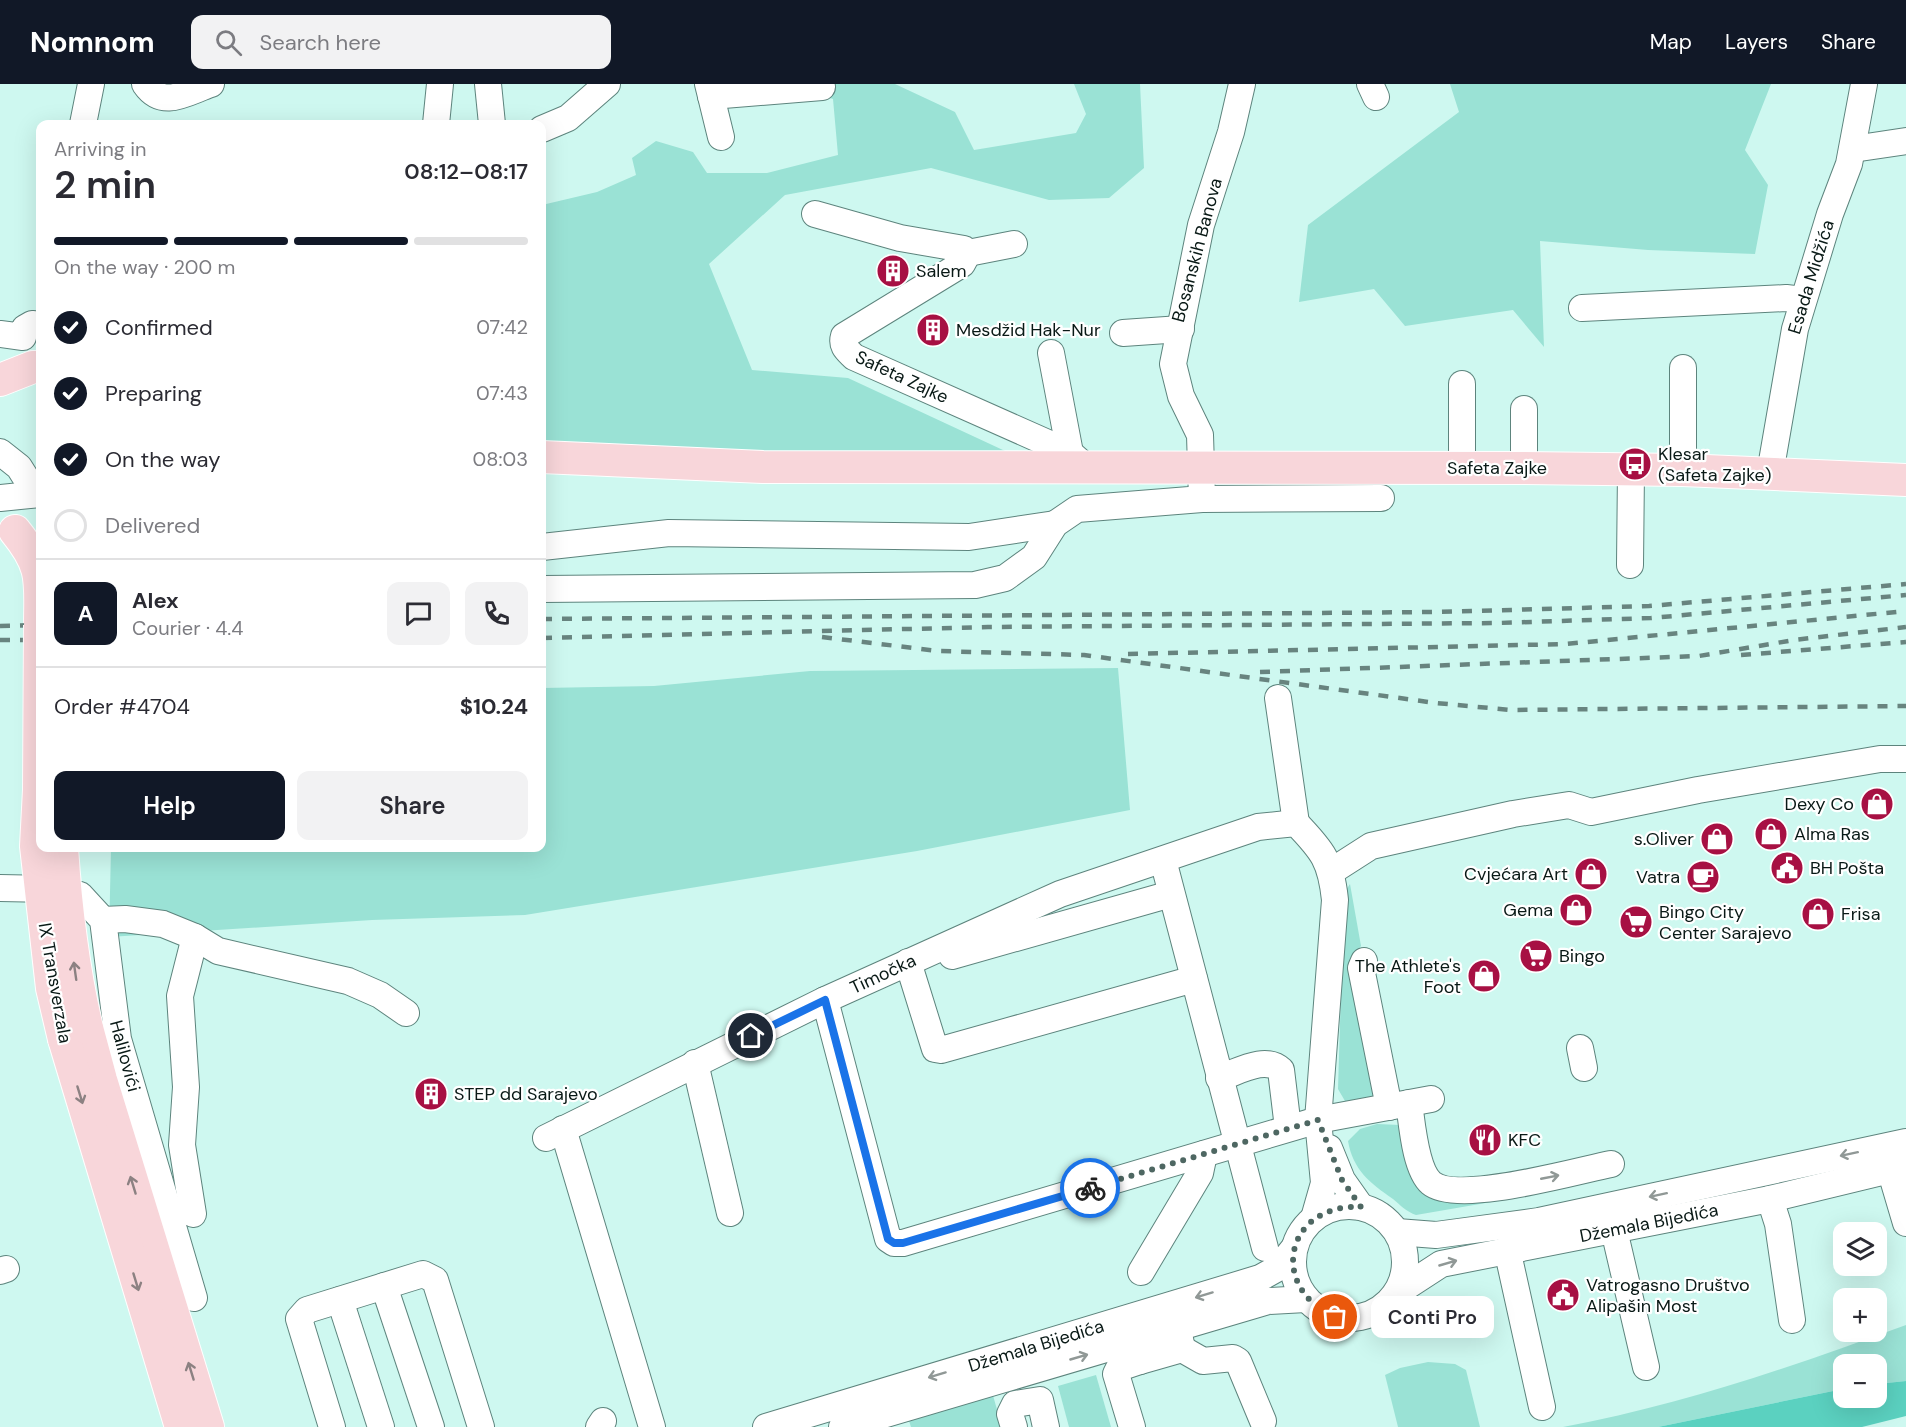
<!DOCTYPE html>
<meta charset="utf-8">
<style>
:root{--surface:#fff;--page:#f2f2f3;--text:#2b2b33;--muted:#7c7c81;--line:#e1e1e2;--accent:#111827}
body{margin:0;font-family:"DM Sans",sans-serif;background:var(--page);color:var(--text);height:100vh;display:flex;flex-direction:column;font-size:22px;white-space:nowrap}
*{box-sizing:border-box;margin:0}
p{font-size:20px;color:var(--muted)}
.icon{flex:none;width:33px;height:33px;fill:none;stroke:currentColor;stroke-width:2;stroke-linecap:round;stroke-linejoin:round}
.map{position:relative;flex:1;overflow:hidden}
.drawer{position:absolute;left:36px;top:36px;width:510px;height:732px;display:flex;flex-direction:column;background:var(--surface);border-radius:12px;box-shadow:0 6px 24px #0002}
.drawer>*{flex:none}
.tools{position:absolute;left:1833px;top:1138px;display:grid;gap:12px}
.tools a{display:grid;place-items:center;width:54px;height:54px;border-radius:12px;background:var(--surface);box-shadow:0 6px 24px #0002;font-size:30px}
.pin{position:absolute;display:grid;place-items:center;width:51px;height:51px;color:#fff;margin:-26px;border:3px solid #fff;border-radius:50%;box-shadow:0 2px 6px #0007}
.courier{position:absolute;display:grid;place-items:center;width:60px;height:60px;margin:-30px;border:4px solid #1a73e8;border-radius:50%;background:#fff;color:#222;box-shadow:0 2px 8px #0007}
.bubble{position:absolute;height:42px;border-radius:12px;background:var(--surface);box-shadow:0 6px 24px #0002;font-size:20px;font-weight:600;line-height:42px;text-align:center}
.head em{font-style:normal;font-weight:600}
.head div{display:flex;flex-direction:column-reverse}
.head{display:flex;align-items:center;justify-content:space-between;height:102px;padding:0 18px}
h1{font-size:39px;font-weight:600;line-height:45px}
.bar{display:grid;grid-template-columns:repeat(4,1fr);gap:9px 6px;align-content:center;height:72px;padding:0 18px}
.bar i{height:8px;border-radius:4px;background:var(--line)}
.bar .on{background:var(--accent)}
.bar p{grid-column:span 4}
.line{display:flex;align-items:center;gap:15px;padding:0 18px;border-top:2px solid var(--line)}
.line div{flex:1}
.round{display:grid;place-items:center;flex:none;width:63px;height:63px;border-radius:12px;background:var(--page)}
ol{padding:0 18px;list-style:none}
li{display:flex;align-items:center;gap:18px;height:66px}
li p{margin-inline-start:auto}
li .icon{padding:6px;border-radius:50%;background:var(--accent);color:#fff;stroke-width:4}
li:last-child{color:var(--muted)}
li i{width:33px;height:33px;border:3px solid var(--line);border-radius:50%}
.button{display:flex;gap:12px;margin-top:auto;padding:12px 18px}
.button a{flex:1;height:69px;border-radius:12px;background:var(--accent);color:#fff;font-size:24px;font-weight:600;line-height:69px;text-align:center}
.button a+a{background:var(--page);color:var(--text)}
header{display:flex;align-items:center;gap:36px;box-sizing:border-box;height:84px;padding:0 30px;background:var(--accent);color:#fff}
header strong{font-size:28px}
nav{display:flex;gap:33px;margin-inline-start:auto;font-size:21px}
.search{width:420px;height:54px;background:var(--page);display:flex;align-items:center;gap:15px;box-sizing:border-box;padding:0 21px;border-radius:12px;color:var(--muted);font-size:22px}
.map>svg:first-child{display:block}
.green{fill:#9ae2d5}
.water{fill:#5bd1c0}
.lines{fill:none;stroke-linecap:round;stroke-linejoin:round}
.minor-casing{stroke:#5d847d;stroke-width:28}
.major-casing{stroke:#fff;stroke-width:34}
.minor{stroke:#fff;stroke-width:26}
.major{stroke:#f8d6da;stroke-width:32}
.rail{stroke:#68847f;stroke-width:4.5;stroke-dasharray:10 10;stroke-linecap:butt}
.major-bridge-casing{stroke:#fff;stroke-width:34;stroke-linecap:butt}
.major-bridge{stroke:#f8d6da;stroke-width:32}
.oneway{stroke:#8c8182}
.oneway2{stroke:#909896}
.done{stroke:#4e6762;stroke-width:6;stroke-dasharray:0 10.8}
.route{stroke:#1a73e8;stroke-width:8}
.labels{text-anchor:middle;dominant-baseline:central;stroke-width:4.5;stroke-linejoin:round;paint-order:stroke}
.street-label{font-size:18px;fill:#091916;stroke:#fff}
.poi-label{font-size:18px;fill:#091916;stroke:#fff;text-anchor:start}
</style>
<header>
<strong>Nomnom</strong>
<div class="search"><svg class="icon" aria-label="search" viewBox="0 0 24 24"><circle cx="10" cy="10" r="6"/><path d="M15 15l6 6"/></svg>Search here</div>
<nav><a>Map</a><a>Layers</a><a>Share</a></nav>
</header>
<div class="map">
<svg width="1906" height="1343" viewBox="0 0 1906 1343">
<rect width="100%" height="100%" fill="#cef8f0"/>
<g class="green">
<polygon points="806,0 895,0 955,28 974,66 1076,49 1086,30 1074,0 1140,0 1144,84 1109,114 1049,116 931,84 785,111 709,180 752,286 848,294 1020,374 542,363 542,121 597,108 636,91 632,74 656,57 693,68 707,89 767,89 838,71 833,15 800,4"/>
<polygon points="1450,0 1771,0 1745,66 1768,101 1755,170 1648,166 1540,157 1544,263 1513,226 1405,242 1374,205 1299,218 1308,141 1459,28"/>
<polygon points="1118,584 1130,726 917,767 525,831 372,836 109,853 111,764 542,764 542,604 654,602 810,587"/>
<polygon points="1350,800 1361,862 1352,873 1377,1002 1372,1015 1345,1017 1338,1005 1344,809"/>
<path d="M1377 1040 1400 1041C1407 1060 1420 1113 1441 1117 1459 1120 1483 1111 1501 1108L1503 1116 1416 1131C1407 1128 1400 1121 1393 1115 1370 1099 1353 1086 1348 1057L1360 1045Z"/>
<path d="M1906 1241V1297L1877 1300 1876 1281H1844L1843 1305 1658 1343H1563C1681 1321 1794 1282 1906 1241Z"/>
<polygon points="1428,1278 1455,1280 1466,1286 1480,1343 1398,1343 1385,1291 1400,1284"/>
<polygon points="1096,1291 1111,1343 1069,1343 1058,1302"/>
<polygon points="992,1308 1002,1343 911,1343 908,1334"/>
</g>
<polygon class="water" points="1906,1297 1906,1332 1862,1343 1658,1343 1843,1305 1844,1314 1876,1314 1877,1300"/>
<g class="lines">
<g class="minor-casing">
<g id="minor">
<path d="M145 0C163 26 187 8 211 0"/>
<polyline points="488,0 492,40"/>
<polyline points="708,0 721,53"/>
<polyline points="1370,0 1376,13"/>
<polyline points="711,12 822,3"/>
<polyline points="83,40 91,0"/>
<polyline points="436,40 440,0"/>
<polyline points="542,45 568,34 607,0"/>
<polyline points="1853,65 1906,57"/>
<path d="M815 130 900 154 964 165 968 169 962 180 844 252C841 262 847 266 854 273L1070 369 1087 384"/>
<polyline points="968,169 1014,160"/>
<polyline points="1582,224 1786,214 1803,216"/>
<polyline points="1123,249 1181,245"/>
<polyline points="0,250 23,253 25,244 32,240 40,241"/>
<polyline points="1051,269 1070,369"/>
<polyline points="1462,300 1462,384"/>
<polyline points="0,368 19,383 36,410"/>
<polyline points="1524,384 1524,325"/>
<polyline points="1683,386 1683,284"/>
<polyline points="1770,389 1795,245 1830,130 1849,80 1864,0"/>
<polyline points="0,414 40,410"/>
<polyline points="1202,415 1381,414"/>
<polyline points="542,463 669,449 969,453 1055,440"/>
<polyline points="1630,481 1631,386"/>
<polyline points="542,505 975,501 1005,494 1034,473 1055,440 1077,425 1202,415 1200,351 1181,312 1173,280 1201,141 1231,48 1242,0"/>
<polyline points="1278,614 1296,739"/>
<polyline points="1163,776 1265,1164"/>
<polyline points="1332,787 1371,762 1513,730 1569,721 1591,728 1698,706 1880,675 1906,675"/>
<polyline points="0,804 50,805 80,811 103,836 118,955 194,1214"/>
<polyline points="103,836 125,835 163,840 195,853 218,867 348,897 380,911 406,929"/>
<polyline points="952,872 1171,810"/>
<polyline points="1364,877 1361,884 1389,1023"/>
<polyline points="908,878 935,965 941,966 1194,895"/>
<polyline points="825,916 888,1155 894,1159 903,1159 1318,1036 1431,1015"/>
<polyline points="1580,964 1584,984"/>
<polyline points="695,979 730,1129"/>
<path d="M1219 994C1238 988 1265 971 1281 986L1288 1044"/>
<path d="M1409 1019C1412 1039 1415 1085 1431 1099 1457 1121 1576 1087 1611 1080"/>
<polyline points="563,1045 652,1343"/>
<path d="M546 1054 825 916 1060 810 1258 743 1296 739C1323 767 1331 777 1335 816L1318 1036 1324 1099 1314 1134"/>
<polyline points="1329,1064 1342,1096 1361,1123"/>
<polyline points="1890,1085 1906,1139"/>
<polyline points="1770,1115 1778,1140 1792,1236"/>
<circle cx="1349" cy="1178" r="56"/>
<polyline points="193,1130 182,1061 186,1003 180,912 195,853"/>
<polyline points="1614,1146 1646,1283"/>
<polyline points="1397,1148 1436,1151 1539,1137 1906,1058"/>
<polyline points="1507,1165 1542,1323"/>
<polyline points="0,1187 6,1185"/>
<polyline points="1141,1188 1200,1089 1204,1070"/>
<polyline points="384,1202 431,1343"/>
<polyline points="1398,1208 1441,1180 1770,1115 1906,1082"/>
<polyline points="340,1216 381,1343"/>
<polyline points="1132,1257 1140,1277 1119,1284 1116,1290 1132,1343"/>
<polyline points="1182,1265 1203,1277 1233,1274 1238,1277 1263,1337"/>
<polyline points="1140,1277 1182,1265 1179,1250"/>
<polyline points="332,1343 299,1235 307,1226 423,1190 435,1196 481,1343"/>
<polyline points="599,1343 603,1337"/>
<polyline points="766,1343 1260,1194 1278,1184 1294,1164"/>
<polyline points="842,1343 1268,1217 1306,1215"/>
<polyline points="1014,1343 1010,1330 1015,1320 1040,1316 1046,1343"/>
</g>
</g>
<g class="major-casing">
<g id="major">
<polyline points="0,296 33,283 40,283"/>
<polyline points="542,373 763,383 1524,384 1683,386 1906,396"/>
<path d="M15 447C45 484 40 497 40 541"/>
<polyline points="87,944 101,996 208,1343"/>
<polyline points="64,955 181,1343"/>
</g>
</g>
<use href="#minor" class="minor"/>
<use href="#major" class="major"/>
<g class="rail">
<polyline points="542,535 1437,528 1649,522 1906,500"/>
<polyline points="0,542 40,541"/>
<polyline points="822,553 938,567 1084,571 1436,619 1511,626 1906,622"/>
<polyline points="542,554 988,543 1498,539 1651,534 1906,511"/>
<polyline points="0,556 40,556"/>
<polyline points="1128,570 1566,560 1906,527"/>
<polyline points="1741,571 1906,558"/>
<polyline points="1260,588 1699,572 1794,556 1906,543"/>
</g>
<g class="major-bridge-casing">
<g id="major-bridge">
<polyline points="40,541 39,706 36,762 52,904 64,955"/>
<path d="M62 764C66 825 73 884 87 944"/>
</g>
</g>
<use href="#major-bridge" class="major-bridge"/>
</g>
<defs><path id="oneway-shaft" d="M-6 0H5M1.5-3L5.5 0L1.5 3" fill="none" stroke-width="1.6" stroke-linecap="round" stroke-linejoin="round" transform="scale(1.5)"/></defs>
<g class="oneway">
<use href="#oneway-shaft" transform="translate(75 887) rotate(-98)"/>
<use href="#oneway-shaft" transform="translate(80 1011) rotate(73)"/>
<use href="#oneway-shaft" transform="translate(133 1101) rotate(-107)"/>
<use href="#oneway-shaft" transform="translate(136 1198) rotate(73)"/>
<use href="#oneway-shaft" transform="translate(191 1287) rotate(-107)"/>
</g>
<g class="oneway2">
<use href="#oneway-shaft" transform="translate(1849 1070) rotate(168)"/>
<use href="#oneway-shaft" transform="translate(1550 1093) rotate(-11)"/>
<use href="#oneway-shaft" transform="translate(1658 1111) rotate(168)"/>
<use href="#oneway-shaft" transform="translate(1448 1179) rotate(-16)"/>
<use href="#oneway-shaft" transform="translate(1204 1211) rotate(163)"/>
<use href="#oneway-shaft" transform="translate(1079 1273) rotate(-16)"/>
<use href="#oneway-shaft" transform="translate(937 1291) rotate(163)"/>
</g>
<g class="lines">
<path class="done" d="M1090 1104 1318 1036 1342 1096 1361 1123C1286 1119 1267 1203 1335 1233"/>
<polyline class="route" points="751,952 825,916 888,1155 894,1159 903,1159 1090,1104"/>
</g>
<defs>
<g id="building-disc" transform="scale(1.725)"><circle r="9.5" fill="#a71043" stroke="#fff"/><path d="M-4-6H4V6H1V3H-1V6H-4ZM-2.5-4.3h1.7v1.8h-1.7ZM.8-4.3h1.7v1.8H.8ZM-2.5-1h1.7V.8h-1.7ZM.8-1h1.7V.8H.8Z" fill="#fff"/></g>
<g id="bus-disc" transform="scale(1.725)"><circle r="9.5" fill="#a71043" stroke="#fff"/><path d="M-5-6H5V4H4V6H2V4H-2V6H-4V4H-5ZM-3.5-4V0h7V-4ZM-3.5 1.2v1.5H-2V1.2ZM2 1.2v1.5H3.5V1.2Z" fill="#fff"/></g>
<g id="shop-disc" transform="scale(1.725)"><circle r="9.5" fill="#a71043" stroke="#fff"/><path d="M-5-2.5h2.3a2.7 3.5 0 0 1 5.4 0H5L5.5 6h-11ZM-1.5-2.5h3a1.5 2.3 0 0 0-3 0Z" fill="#fff"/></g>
<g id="civic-disc" transform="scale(1.725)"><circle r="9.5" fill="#a71043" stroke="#fff"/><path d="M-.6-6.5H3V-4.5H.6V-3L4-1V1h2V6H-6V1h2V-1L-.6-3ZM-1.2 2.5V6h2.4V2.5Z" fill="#fff"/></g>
<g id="cafe-disc" transform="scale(1.725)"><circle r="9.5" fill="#a71043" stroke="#fff"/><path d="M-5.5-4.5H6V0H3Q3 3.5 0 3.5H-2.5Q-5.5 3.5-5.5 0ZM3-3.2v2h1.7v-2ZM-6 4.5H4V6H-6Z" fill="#fff"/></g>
<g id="supermarket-disc" transform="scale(1.725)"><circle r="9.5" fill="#a71043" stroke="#fff"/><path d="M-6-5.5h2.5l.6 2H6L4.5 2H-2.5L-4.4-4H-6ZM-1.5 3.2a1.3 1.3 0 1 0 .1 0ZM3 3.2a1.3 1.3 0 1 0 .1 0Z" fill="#fff"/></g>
<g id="restaurant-disc" transform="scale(1.725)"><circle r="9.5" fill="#a71043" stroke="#fff"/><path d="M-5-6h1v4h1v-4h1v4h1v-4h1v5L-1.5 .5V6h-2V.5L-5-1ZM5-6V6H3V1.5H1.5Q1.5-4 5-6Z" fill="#fff"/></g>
</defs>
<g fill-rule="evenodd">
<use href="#building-disc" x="893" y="187"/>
<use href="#building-disc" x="933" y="246"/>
<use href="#bus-disc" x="1635" y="380"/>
<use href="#shop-disc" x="1877" y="720"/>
<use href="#shop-disc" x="1771" y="750"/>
<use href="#shop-disc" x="1717" y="755"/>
<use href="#civic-disc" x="1787" y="784"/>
<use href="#shop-disc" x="1591" y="790"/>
<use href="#cafe-disc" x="1703" y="793"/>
<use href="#shop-disc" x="1576" y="826"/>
<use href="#shop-disc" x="1818" y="830"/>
<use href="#supermarket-disc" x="1636" y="838"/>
<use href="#supermarket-disc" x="1536" y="872"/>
<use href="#shop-disc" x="1484" y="892"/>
<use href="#building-disc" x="431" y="1010"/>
<use href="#restaurant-disc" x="1485" y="1056"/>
<use href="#civic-disc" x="1563" y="1211"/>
</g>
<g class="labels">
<g class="street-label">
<text transform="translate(1197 166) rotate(-75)">Bosanskih Banova</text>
<text transform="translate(1811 193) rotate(-73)">Esada Midžića</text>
<text transform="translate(902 293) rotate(25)">Safeta Zajke</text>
<text x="1497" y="384">Safeta Zajke</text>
<text transform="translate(883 890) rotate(-25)">Timočka</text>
<text transform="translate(55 899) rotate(80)">IX Transverzala</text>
<text transform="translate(125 972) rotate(75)">Halilovići</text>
<text transform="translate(1649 1139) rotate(-11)">Džemala Bijedića</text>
<text transform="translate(1036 1262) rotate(-17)">Džemala Bijedića</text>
</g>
<g class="poi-label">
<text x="916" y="187">Salem</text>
<text x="956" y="246">Mesdžid Hak-Nur</text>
<text x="1658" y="370">Klesar<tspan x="1658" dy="21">(Safeta Zajke)</tspan></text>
<text x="1854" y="720" text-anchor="end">Dexy Co</text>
<text x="1794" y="750">Alma Ras</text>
<text x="1694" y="755" text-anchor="end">s.Oliver</text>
<text x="1810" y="784">BH Pošta</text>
<text x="1568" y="790" text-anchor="end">Cvjećara Art</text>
<text x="1680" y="793" text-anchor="end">Vatra</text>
<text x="1553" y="826" text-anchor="end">Gema</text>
<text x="1659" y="828">Bingo City<tspan x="1659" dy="21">Center Sarajevo</tspan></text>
<text x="1841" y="830">Frisa</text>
<text x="1559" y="872">Bingo</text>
<text x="1461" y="882" text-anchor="end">The Athlete's<tspan x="1461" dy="21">Foot</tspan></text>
<text x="454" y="1010">STEP dd Sarajevo</text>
<text x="1508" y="1056">KFC</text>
<text x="1586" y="1201">Vatrogasno Društvo<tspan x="1586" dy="21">Alipašin Most</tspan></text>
</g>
</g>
</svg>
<div class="tools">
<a><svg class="icon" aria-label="layers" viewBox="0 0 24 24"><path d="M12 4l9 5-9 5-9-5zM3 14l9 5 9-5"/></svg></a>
<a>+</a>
<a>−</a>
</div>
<div class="pin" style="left:1335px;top:1233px;background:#ea580c"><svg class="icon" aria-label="bag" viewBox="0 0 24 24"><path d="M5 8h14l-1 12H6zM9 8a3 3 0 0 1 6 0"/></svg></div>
<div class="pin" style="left:751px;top:952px;background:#1f2937"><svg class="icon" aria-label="home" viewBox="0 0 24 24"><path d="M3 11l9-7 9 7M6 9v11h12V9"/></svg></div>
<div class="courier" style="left:1090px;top:1104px"><svg class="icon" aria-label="bike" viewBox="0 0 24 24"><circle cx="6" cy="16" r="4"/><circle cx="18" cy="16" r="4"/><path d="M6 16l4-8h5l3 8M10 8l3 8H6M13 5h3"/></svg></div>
<div class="bubble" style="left:1371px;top:1212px;width:123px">Conti Pro</div>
<section class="drawer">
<div class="head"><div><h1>2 min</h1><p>Arriving in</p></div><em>08:12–08:17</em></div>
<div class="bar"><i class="on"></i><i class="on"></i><i class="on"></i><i></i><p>On the way · 200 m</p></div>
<ol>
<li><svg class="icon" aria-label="check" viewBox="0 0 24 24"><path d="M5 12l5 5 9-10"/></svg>Confirmed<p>07:42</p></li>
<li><svg class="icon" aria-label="check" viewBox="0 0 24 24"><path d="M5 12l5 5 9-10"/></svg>Preparing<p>07:43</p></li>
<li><svg class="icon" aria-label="check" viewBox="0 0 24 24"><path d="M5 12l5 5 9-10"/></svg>On the way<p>08:03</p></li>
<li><i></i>Delivered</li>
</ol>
<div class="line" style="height:108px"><b class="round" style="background:var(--accent);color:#fff">A</b><div><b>Alex</b><p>Courier · 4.4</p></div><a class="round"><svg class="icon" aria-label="chat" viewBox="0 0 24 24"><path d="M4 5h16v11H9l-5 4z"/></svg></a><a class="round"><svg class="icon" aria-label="phone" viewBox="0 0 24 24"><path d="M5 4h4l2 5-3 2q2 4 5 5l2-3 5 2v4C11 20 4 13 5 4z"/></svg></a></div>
<div class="line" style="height:78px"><div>Order #4704</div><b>$10.24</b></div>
<div class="button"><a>Help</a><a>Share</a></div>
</section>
</div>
